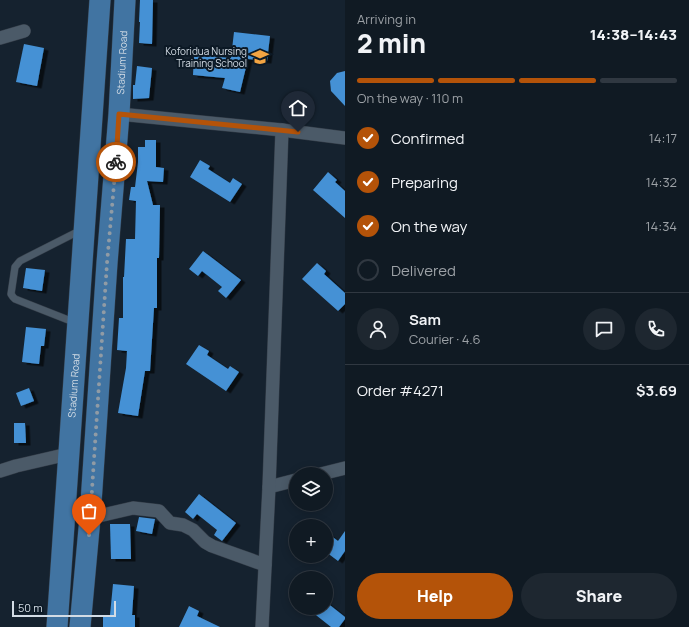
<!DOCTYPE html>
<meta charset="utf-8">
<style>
:root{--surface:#101a23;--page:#1e2730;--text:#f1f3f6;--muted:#9ca1a6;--line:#303841;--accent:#b45309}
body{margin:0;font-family:Manrope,sans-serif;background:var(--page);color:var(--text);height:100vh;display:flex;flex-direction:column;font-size:15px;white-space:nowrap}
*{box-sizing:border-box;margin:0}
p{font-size:13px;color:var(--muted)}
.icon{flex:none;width:22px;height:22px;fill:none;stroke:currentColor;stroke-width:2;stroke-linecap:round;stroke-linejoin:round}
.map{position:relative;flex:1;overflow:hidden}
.side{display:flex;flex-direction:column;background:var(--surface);width:344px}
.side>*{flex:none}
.controls{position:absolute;left:289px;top:467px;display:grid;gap:8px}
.controls a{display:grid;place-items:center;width:44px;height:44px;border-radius:50%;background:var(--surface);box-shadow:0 2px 10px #0003,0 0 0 1px var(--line);font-size:20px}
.scale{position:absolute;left:12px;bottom:10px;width:104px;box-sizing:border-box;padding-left:4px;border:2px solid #d3dce5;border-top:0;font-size:11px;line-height:14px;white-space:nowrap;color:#d3dce5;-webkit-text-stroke:3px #0c1925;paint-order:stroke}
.pin{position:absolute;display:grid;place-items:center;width:34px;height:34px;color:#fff;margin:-41px -17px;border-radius:50% 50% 50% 0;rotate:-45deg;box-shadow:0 0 4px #0007}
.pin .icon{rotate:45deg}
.courier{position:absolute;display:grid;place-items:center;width:40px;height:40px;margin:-20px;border:3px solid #b45309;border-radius:50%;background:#fff;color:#222;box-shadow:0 1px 5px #0007}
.summary em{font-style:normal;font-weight:800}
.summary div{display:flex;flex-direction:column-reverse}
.summary{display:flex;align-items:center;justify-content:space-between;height:68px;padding:0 12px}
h1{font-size:26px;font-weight:800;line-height:30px}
.bar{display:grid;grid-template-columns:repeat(4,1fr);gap:6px 4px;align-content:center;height:48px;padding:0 12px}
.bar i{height:5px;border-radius:3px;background:var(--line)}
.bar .selected{background:var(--accent)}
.bar p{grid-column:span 4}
.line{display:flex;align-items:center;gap:10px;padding:0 12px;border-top:1px solid var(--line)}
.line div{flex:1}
.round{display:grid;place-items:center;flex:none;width:42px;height:42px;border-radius:21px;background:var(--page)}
ol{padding:0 12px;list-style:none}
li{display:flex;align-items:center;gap:12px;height:44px}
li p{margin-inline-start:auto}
li .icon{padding:4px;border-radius:50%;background:var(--accent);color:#fff;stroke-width:4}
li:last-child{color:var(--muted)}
li i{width:22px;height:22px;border:2px solid var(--line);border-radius:50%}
.action{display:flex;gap:8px;margin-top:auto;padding:8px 12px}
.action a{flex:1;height:46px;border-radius:24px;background:var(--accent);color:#fff;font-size:16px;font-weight:800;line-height:46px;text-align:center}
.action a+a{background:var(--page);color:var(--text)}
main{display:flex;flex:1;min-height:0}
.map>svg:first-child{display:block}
.building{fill:#4491d5;filter:url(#shadow)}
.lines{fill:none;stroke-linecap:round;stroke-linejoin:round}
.lane-casing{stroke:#343d48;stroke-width:8}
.street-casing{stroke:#343d48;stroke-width:14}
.primary-casing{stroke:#343d48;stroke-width:22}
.lane{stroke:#4b5a68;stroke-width:7}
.street{stroke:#4b5a68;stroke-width:13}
.primary{stroke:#4174a2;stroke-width:21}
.done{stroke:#909ba5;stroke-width:4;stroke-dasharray:0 7.2}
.route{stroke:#b45309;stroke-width:5}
.labels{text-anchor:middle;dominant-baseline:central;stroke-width:4;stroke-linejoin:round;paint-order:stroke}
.poi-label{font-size:10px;fill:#d3dce5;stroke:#0c1925;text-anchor:end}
.street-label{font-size:10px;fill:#d3dce5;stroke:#0c1925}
</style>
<main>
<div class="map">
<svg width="345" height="627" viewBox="0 0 345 627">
<defs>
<filter id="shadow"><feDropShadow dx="4.5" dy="2.5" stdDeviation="0" flood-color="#0009"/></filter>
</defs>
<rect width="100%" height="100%" fill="#15222f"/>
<g class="building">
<polygon points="140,0 153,0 152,44 139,43 140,22 139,22"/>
<polygon points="234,32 270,36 267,61 248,59 240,92 222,88 225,78 193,75 194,55 231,58"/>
<polygon points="24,44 44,48 37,86 16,82"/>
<polygon points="137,66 152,68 149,98 133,99 133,85 135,85"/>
<polygon points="345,71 345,106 331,91 330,81 337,73"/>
<polygon points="145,140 156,140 156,167 164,168 163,182 147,181 153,205 160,205 159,258 157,258 157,308 154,308 150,371 145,371 138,416 118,413 126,368 127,351 117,350 119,318 123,318 123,277 124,277 126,239 135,239 136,201 129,200 131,187 135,187 138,162 138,147 145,147"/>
<polygon points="200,160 210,166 208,169 230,183 233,178 242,184 230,202 190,177"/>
<polygon points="328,172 337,180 335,182 345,191 345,218 313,190"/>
<polygon points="203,251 241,280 226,298 218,291 222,287 202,271 198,276 189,269"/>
<polygon points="317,263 326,271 324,274 345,293 345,304 338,311 302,279"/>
<polygon points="26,268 45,270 42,291 23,288"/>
<polygon points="26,327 46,329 44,346 41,346 39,364 22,362"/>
<polygon points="199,345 209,351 207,355 228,369 230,366 239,372 226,391 186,364"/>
<polygon points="29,388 34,401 21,406 16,393"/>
<polygon points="14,423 25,423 26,443 14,443"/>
<polygon points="199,494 236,523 222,541 214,535 217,530 197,514 193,519 185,512"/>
<polygon points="139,517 155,519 152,534 136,531"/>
<polygon points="110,524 130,524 131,559 111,559"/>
<polygon points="345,531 345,551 338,561 326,552 326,532 338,541"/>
<polygon points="113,584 134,586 132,615 135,615 135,627 103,627 103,615 110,615"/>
<polygon points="326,602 345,617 345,619 339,627 331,627 307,608 326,608"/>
<polygon points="189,606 199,611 197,616 220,627 179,627"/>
</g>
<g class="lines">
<g class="lane-casing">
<polyline id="lane" points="76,323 15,299 13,297 11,294 15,267 20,261 81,230"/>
</g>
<g class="street-casing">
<g id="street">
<polyline points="0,38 24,31"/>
<polyline points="119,114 282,130 345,138"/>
<polyline points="0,471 16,466 68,454"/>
<polyline points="321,474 345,468"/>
<polyline points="269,487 296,480"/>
<polyline points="90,518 133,508 159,511 170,523 183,525 193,530 205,542 212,546 265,565"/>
<polyline points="262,627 269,487 282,130"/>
</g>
</g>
<g class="primary-casing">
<g id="primary">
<path id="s1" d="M57 627 100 0"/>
<path id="s2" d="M80 627 90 518 107 263 119 114 125 0"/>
</g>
</g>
<use href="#lane" class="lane"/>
<use href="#street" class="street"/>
<use href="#primary" class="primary"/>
</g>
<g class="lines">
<polyline class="done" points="89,535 107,263 116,162"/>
<polyline class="route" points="116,162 119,114 298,132"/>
</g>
<defs>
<g id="school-bare" transform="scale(1.38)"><path d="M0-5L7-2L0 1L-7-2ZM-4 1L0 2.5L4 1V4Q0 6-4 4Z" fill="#f3a442" stroke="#0c1925" stroke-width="2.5" paint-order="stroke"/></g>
</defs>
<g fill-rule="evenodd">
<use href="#school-bare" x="260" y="57"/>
</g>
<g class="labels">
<g class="poi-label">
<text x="247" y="51">Koforidua Nursing<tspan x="247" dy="12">Training School</tspan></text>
</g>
<g class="street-label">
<text stroke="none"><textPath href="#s2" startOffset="566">Stadium Road</textPath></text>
<text stroke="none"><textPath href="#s1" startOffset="242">Stadium Road</textPath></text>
</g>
</g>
</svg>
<div class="controls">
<a><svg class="icon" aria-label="layers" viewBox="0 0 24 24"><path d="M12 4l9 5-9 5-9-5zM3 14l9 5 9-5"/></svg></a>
<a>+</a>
<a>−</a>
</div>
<div class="scale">50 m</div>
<div class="pin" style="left:89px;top:535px;background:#ea580c"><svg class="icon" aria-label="bag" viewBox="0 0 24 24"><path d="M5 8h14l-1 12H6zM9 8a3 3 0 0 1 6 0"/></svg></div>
<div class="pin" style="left:298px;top:132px;background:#1f2937"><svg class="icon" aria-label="home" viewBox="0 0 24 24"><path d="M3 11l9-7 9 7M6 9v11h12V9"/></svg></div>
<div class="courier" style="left:116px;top:162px"><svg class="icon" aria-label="bike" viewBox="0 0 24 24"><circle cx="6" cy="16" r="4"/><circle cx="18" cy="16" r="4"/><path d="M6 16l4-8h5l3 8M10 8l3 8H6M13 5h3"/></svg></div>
</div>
<section class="side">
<div class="summary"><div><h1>2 min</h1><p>Arriving in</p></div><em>14:38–14:43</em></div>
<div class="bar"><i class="selected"></i><i class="selected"></i><i class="selected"></i><i></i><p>On the way · 110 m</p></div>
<ol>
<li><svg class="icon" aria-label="check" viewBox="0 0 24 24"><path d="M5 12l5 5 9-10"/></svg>Confirmed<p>14:17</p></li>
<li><svg class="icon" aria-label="check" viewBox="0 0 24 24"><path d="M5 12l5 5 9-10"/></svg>Preparing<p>14:32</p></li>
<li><svg class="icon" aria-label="check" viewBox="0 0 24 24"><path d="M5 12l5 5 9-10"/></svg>On the way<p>14:34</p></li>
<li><i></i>Delivered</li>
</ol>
<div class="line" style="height:72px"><a class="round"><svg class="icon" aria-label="person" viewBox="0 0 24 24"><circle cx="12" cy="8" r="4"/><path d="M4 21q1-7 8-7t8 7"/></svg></a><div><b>Sam</b><p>Courier · 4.6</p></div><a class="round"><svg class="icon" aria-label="chat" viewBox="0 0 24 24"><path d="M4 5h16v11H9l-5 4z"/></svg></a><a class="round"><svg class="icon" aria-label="phone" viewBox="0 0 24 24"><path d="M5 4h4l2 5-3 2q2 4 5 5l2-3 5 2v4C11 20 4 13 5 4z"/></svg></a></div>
<div class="line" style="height:52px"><div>Order #4271</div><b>$3.69</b></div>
<div class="action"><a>Help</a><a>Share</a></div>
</section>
</main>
